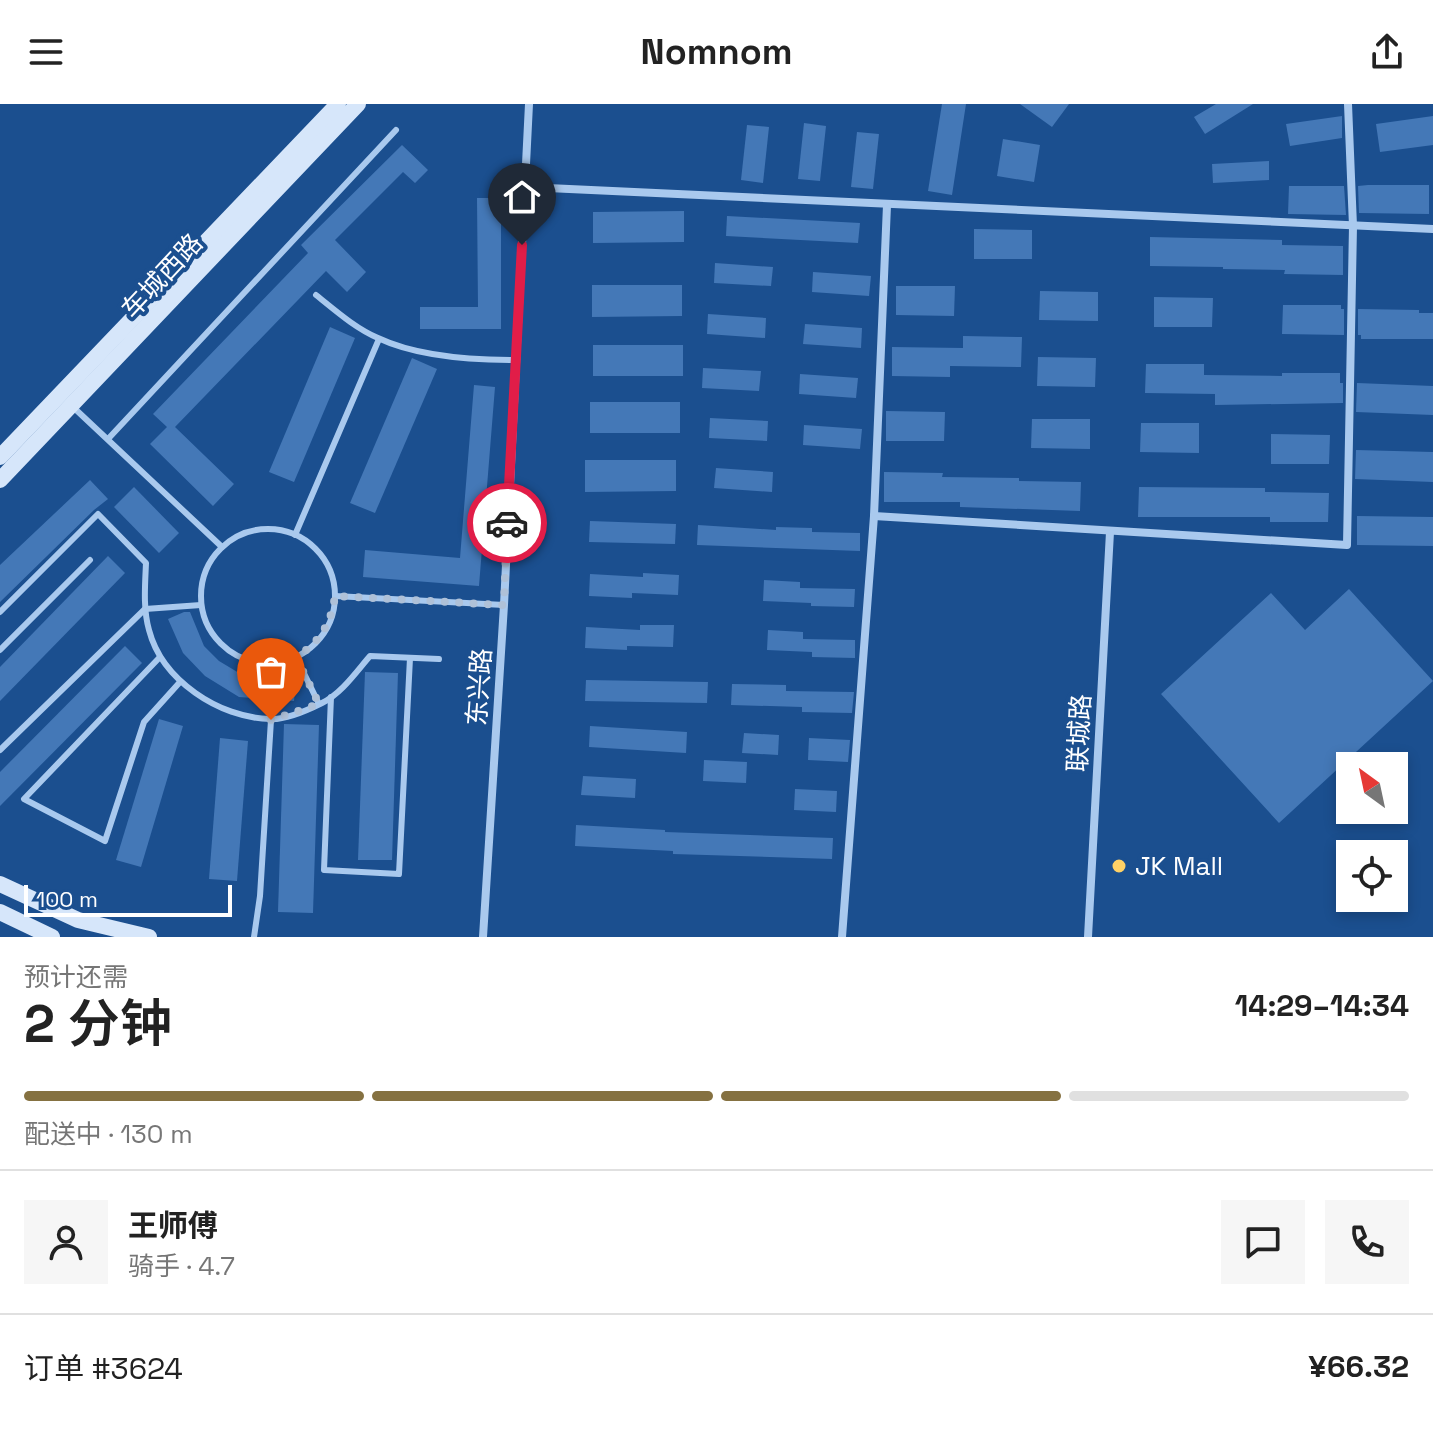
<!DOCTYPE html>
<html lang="zh">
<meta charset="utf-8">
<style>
:root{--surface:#fff;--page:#f6f6f6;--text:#222;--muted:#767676;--line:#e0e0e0;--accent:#857141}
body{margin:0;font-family:"Space Grotesk","Noto Sans SC",sans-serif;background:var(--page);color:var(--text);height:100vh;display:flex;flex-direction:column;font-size:30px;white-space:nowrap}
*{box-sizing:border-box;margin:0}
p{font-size:26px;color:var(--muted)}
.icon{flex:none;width:44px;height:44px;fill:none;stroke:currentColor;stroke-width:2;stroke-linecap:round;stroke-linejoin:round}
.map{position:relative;height:833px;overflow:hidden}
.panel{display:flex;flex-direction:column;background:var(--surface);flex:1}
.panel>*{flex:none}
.needle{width:52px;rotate:327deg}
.tools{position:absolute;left:1336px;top:648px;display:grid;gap:16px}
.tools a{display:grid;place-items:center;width:72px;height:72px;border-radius:0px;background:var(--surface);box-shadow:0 4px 12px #0003;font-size:40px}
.scale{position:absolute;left:24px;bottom:20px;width:208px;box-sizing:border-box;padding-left:8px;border:4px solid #fff;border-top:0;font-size:22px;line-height:28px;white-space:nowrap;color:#fff;-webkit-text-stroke:6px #1b4f8f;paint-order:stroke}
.pin{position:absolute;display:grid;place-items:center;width:68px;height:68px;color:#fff;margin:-82px -34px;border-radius:50% 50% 50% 0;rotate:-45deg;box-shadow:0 0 8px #0007}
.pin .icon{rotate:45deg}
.courier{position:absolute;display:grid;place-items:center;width:80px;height:80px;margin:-40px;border:6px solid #e11d48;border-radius:50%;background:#fff;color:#222;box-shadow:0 2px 10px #0007}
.headline em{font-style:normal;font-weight:600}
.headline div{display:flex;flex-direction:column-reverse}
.headline{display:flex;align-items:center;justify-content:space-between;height:136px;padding:0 24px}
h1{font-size:52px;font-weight:600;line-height:60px}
.bar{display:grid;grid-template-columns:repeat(4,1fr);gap:12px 8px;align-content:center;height:96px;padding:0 24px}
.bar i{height:10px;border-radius:6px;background:var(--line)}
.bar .active{background:var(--accent)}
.bar p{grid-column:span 4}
.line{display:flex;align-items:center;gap:20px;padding:0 24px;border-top:2px solid var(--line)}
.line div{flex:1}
.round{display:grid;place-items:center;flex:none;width:84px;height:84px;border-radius:0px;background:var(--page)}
header{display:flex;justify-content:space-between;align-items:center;height:104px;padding:0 24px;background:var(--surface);font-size:36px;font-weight:600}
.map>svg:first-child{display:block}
.building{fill:#4478b7}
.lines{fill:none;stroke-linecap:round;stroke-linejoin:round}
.lane{stroke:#a9c9ee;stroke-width:6}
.street{stroke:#a9c9ee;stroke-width:8}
.secondary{stroke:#d6e6fa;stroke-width:16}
.done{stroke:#afc1d8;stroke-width:8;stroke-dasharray:0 14.4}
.route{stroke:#e11d48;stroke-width:10}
.poi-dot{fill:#ffd166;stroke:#1b4f8f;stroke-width:3}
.labels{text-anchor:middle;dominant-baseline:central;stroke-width:8;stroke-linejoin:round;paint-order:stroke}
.street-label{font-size:26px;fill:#fff;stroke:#1b4f8f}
.poi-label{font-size:26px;fill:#fff;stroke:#1b4f8f;text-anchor:start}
</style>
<header><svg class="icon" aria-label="menu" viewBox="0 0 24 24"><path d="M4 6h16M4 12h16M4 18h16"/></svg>Nomnom<svg class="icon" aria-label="share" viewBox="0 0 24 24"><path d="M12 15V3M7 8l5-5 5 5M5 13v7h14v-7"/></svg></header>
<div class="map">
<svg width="1433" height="833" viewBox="0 0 1433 833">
<rect width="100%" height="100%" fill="#1b4f8f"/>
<g class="building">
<polygon points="942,0 966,0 952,91 928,87"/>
<polygon points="1020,0 1069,0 1052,23"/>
<polygon points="1216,0 1253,0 1205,30 1194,13"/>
<polygon points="1342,12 1342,34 1290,42 1286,20"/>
<polygon points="1433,12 1433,41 1380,48 1376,20"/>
<polygon points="804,19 826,22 820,77 798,75"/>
<polygon points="747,21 769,23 763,79 741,76"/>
<polygon points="857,28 879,30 873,85 851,83"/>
<polygon points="1003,35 1040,41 1034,78 997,72"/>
<polygon points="402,41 428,66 415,79 403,68 335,136 366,168 347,188 326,167 175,323 234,380 213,402 150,340 167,323 153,310 308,149 301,141"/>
<polygon points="1269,57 1269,76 1213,79 1212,60"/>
<polygon points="1368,81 1429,81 1429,110 1359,109 1358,82"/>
<polygon points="1289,82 1344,82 1346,111 1288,110"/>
<polygon points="477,94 501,94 501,225 420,225 420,203 478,203"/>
<polygon points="684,107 684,138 593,139 593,108"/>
<polygon points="727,112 860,119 858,139 726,132"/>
<polygon points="974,125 1032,126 1032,155 974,155"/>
<polygon points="1150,133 1282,136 1282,141 1343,142 1343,171 1284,170 1285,166 1223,165 1223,163 1150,162"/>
<polygon points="715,159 773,163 771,182 714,179"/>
<polygon points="813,168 871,172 869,192 812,188"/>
<polygon points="592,181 682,181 682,212 592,213"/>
<polygon points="896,182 955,182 954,212 896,211"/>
<polygon points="1040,187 1098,188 1098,217 1039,216"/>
<polygon points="1154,193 1213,194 1212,223 1154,223"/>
<polygon points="1283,201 1341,201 1341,205 1344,205 1344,231 1282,230"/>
<polygon points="1358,205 1419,206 1419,209 1433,209 1433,235 1361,235 1361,231 1358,231"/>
<polygon points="708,210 766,214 765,234 707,230"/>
<polygon points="805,220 862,224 861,244 803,240"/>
<polygon points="330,223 355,234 294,378 269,368"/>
<polygon points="963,232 1022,233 1021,263 950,262 950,273 892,272 892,243 963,244"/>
<rect x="593" y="241" width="90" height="31"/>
<polygon points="1038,253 1096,254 1095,283 1037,282"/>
<polygon points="412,254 437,265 375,409 350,399"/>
<polygon points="1146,260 1204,260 1204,271 1282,272 1282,269 1340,269 1340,279 1343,279 1343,299 1215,301 1215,290 1145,289"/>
<polygon points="703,264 761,267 759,287 702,284"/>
<polygon points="800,270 858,274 856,294 799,290"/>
<polygon points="1357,279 1433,282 1433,311 1356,308"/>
<polygon points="474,281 495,283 479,482 363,473 365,446 460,454"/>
<rect x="590" y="298" width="90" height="31"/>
<polygon points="886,307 945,308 944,337 886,337"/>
<polygon points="710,314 768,317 767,337 709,334"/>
<polygon points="1032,315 1090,315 1090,345 1031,344"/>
<polygon points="1141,319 1199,319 1199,349 1140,348"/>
<polygon points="804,321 862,325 860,345 803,341"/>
<polygon points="1271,330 1330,331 1329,360 1271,360"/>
<polygon points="1356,346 1433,348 1433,378 1355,375"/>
<polygon points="585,356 676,356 676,387 585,388"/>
<polygon points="716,364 773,368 772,388 714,384"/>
<polygon points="884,368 943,369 942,373 1019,374 1019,377 1081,378 1080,407 960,403 960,398 884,398"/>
<polygon points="90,376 108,395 94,406 0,498 0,461"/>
<polygon points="134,383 179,429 159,449 114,403"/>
<polygon points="1139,383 1265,384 1265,388 1329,389 1328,418 1270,418 1270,413 1138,413"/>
<polygon points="1357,412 1433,413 1433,442 1357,441"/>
<polygon points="590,417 676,420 675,440 589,438"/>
<polygon points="698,421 776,426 776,423 812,424 812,428 860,429 860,447 697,441"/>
<polygon points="108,452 125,469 0,597 0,563"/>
<polygon points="643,469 679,471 678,491 632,489 632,494 589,492 590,470 643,473"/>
<polygon points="764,476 800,478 800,484 855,485 854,503 811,502 811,499 763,497"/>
<polygon points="1349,485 1433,577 1279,719 1161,590 1271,489 1305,526"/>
<polygon points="184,508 190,508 204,542 219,557 244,572 296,576 294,597 239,593 205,572 183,549 168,515"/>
<polygon points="640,521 674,521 673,543 627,542 627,546 585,544 586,523 640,526"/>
<polygon points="768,526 803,528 803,535 855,536 855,554 812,553 812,548 767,546"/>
<polygon points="125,542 142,559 0,702 0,668"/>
<polygon points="365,568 398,569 392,756 358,756"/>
<polygon points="586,576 708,578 707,599 585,597"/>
<polygon points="732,580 786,581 786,587 854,588 852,609 802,608 802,603 731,601"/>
<polygon points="159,615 183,622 141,763 116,756"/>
<polygon points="284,620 319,621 313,809 278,808"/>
<polygon points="590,622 687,628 686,649 589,643"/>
<polygon points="744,629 779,631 778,651 742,649"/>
<polygon points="220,634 248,637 237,777 209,775"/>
<polygon points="809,634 850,636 848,658 808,656"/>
<polygon points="704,656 747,658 746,679 703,677"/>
<polygon points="583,672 636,675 635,694 581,691"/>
<polygon points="795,685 837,687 836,708 794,706"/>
<polygon points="576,721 665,726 665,728 833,734 832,755 673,750 673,747 575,742"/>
</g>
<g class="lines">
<g class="lane">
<path d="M316 191C336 207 355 224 378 234 418 253 471 256 514 256"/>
<polyline points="73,303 222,443"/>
<polyline points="108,335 396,26"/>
<circle cx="268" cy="492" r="67"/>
<polyline points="295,431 379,235"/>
<polyline points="335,492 504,501"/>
<path d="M0 508 98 410 146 459C145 482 143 505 149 526 162 576 219 614 270 615 285 616 308 606 322 599 342 589 356 568 370 552L439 555"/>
<polyline points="0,546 90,456"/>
<polyline points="160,553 24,695 105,737 144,618 180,578"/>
<polyline points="296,553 319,600"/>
<polyline points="331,593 324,766 399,770 410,554"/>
<polyline points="0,646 145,505 201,501"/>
<polyline points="254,833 260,792 271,616"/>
</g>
<g class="street">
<polyline points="526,83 1433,125"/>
<polyline points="874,412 1347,441 1353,122 1348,0"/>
<polyline points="483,833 504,501 529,0"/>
<polyline points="842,833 874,412 887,101"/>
<polyline points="1088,833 1110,428"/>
</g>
<g class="secondary">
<polyline points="0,353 338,0"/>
<polyline points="0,376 358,0"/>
<polyline points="0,780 78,816 149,833"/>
<polyline points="0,808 52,833"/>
</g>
</g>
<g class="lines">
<path class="done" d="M271 616 319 600 296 553C320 538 331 520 335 492L504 501 507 419"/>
<polyline class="route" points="507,419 522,141"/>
</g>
<circle class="poi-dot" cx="1119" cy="762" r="8"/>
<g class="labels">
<g class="street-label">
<text transform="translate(162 172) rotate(-47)">车城西路</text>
<text transform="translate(479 583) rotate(-86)">东兴路</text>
<text transform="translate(1079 629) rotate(-87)">联城路</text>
</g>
<g class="poi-label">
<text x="1135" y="762">JK Mall</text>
</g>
</g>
</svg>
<div class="tools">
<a><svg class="needle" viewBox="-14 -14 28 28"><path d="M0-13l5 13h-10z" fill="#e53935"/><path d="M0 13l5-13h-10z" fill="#767676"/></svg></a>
<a><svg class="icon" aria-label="locate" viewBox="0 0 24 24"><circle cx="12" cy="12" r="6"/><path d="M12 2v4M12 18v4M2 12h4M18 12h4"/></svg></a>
</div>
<div class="scale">100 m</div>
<div class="pin" style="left:271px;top:616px;background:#ea580c"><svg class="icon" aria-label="bag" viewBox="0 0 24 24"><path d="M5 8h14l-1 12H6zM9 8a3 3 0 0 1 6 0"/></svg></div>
<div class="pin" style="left:522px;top:141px;background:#1f2937"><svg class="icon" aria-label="home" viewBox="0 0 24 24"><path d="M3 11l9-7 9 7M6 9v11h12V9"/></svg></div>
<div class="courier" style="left:507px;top:419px"><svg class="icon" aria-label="car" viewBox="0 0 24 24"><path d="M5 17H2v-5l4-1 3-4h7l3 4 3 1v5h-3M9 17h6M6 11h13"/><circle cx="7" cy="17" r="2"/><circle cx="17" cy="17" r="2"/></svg></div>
</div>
<section class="panel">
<div class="headline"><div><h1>2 分钟</h1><p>预计还需</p></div><em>14:29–14:34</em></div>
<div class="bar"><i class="active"></i><i class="active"></i><i class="active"></i><i></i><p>配送中 · 130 m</p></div>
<div class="line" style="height:144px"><a class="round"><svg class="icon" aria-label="person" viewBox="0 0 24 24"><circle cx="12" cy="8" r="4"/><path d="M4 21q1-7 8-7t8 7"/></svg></a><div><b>王师傅</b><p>骑手 · 4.7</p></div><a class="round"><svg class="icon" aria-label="chat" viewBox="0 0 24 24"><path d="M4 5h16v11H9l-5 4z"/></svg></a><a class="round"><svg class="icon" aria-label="phone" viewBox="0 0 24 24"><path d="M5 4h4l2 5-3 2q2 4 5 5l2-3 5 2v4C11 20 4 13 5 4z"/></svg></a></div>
<div class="line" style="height:104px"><div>订单 #3624</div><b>¥66.32</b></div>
</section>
